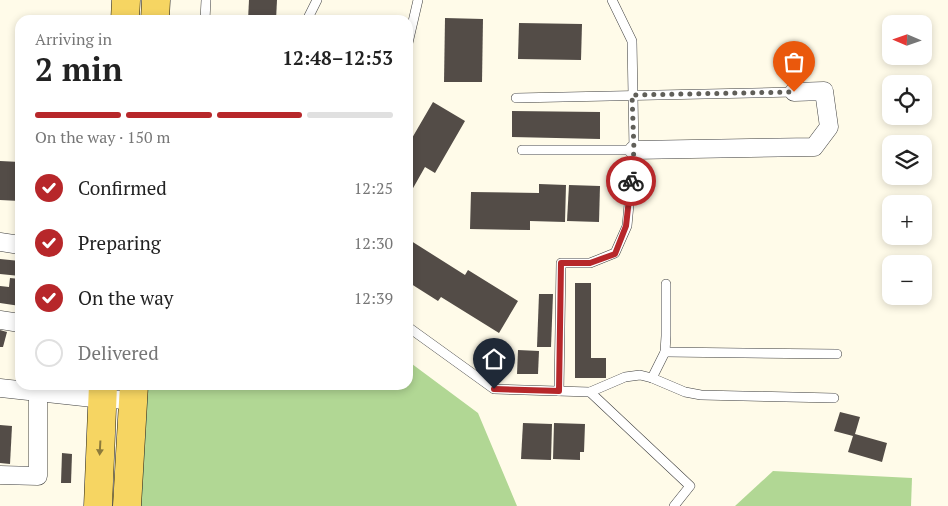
<!DOCTYPE html>
<meta charset="utf-8">
<style>
:root{--surface:#fff;--page:#f6f6f6;--text:#222;--muted:#767676;--line:#e0e0e0;--accent:#b7272a}
body{margin:0;font-family:"PT Serif",serif;background:var(--page);color:var(--text);height:100vh;display:flex;flex-direction:column;font-size:19px;white-space:nowrap}
*{box-sizing:border-box;margin:0}
p{font-size:16px;color:var(--muted)}
.icon{flex:none;width:28px;height:28px;fill:none;stroke:currentColor;stroke-width:2;stroke-linecap:round;stroke-linejoin:round}
.map{position:relative;flex:1;overflow:hidden}
.details{position:absolute;left:15px;top:15px;width:398px;height:375px;display:flex;flex-direction:column;background:var(--surface);border-radius:15px;box-shadow:0 2px 8px #0003}
.details>*{flex:none}
.needle{width:32px;rotate:272deg}
.tools{position:absolute;left:882px;top:15px;display:grid;gap:10px}
.tools a{display:grid;place-items:center;width:50px;height:50px;border-radius:10px;background:var(--surface);box-shadow:0 2px 8px #0003;font-size:25px}
.pin{position:absolute;display:grid;place-items:center;width:42px;height:42px;color:#fff;margin:-51px -21px;border-radius:50% 50% 50% 0;rotate:-45deg;box-shadow:0 0 5px #0007}
.pin .icon{rotate:45deg}
.courier{position:absolute;display:grid;place-items:center;width:50px;height:50px;margin:-25px;border:4px solid #b7272a;border-radius:50%;background:#fff;color:#222;box-shadow:0 1px 6px #0007}
.overview em{font-style:normal;font-weight:700}
.overview div{display:flex;flex-direction:column-reverse}
.overview{display:flex;align-items:center;justify-content:space-between;height:85px;padding:0 20px}
h1{font-size:32px;font-weight:700;line-height:38px}
.bar{display:grid;grid-template-columns:repeat(4,1fr);gap:8px 5px;align-content:center;height:60px;padding:0 20px}
.bar i{height:6px;border-radius:4px;background:var(--line)}
.bar .active{background:var(--accent)}
.bar p{grid-column:span 4}
ol{padding:0 20px;list-style:none}
li{display:flex;align-items:center;gap:15px;height:55px}
li p{margin-inline-start:auto}
li .icon{padding:5px;border-radius:50%;background:var(--accent);color:#fff;stroke-width:4}
li:last-child{color:var(--muted)}
li i{width:28px;height:28px;border:2px solid var(--line);border-radius:50%}
.map>svg:first-child{display:block}
.forest{fill:#b1d794}
.building{fill:#534c47}
.lines{fill:none;stroke-linecap:round;stroke-linejoin:round}
.lane-casing{stroke:#3e3e3e;stroke-width:10}
.street-casing{stroke:#3e3e3e;stroke-width:19}
.primary-casing{stroke:#1c1c1c;stroke-width:29}
.lane{stroke:#fff;stroke-width:9}
.street{stroke:#fff;stroke-width:18}
.primary{stroke:#f6d562;stroke-width:28}
.oneway{fill:#8c7a3b}
.done{stroke:#605f59;stroke-width:5;stroke-dasharray:0 9}
.route{stroke:#b7272a;stroke-width:6}
</style>
<div class="map">
<svg width="948" height="506" viewBox="0 0 948 506">
<rect width="100%" height="100%" fill="#fffbe9"/>
<g class="forest">
<polygon points="408,361 478,413 517,506 137,506 148,385 408,385"/>
<polygon points="773,471 912,478 911,506 735,506"/>
</g>
<g class="building">
<polygon points="249,0 277,0 276,20 248,20"/>
<polygon points="445,18 483,19 482,82 444,82"/>
<polygon points="519,23 582,24 581,60 518,59"/>
<polygon points="433,102 465,121 435,173 425,167 408,197 408,145"/>
<polygon points="512,111 600,112 600,139 512,137"/>
<polygon points="0,161 20,162 20,201 0,200"/>
<polygon points="539,184 566,185 565,222 530,221 530,230 470,229 471,192 539,193"/>
<polygon points="569,185 600,186 599,222 567,221"/>
<polygon points="408,239 465,275 468,270 518,301 499,333 441,297 438,301 408,282"/>
<polygon points="0,259 20,261 20,276 0,274"/>
<polygon points="10,278 20,279 20,306 0,303 0,286 9,287"/>
<polygon points="575,283 591,283 591,358 606,358 606,378 575,378"/>
<polygon points="539,294 553,294 551,347 537,347"/>
<polygon points="0,330 7,332 3,347 0,347"/>
<polygon points="518,350 539,351 538,374 517,374"/>
<polygon points="840,412 860,417 855,434 887,443 882,462 848,452 853,436 834,431"/>
<polygon points="523,423 552,424 551,460 521,459"/>
<polygon points="554,423 585,424 584,452 580,452 580,460 553,459"/>
<polygon points="0,425 12,426 10,464 0,463"/>
<polygon points="62,453 72,454 71,483 61,483"/>
</g>
<g class="lines">
<g class="lane-casing">
<g id="lane">
<polyline points="205,20 206,0"/>
<polyline points="307,20 317,0"/>
<polyline points="408,43 418,0"/>
<polyline points="516,98 794,92"/>
<polyline points="522,150 634,150"/>
<polyline points="408,327 494,389 590,392 625,377 640,375 652,378 685,392 701,395 834,398"/>
<polyline points="665,352 837,354"/>
<polyline points="652,378 665,352 666,336 666,284"/>
<polyline points="559,391 561,263 590,263 615,253 627,226 634,150 632,41 612,0"/>
<polyline points="590,392 690,486 674,506"/>
</g>
</g>
<g class="street-casing">
<g id="street">
<polyline points="634,150 814,147 829,127 824,91 794,92"/>
<polyline points="0,242 20,245"/>
<polyline points="0,320 20,323"/>
<polyline points="0,388 102,399 133,400"/>
<polyline points="0,475 38,476 38,392"/>
</g>
</g>
<g class="primary-casing">
<g id="primary">
<polyline points="125,20 126,0"/>
<polyline points="155,20 156,0"/>
<polyline points="98,506 103,385"/>
<polyline points="127,506 134,385"/>
</g>
</g>
<use href="#lane" class="lane"/>
<use href="#street" class="street"/>
<use href="#primary" class="primary"/>
</g>
<defs><path id="oneway-solid" d="M-6-.8H1V-3.2L6.5 0L1 3.2V.8H-6Z" transform="scale(1.25)"/></defs>
<use class="oneway" href="#oneway-solid" transform="translate(100 448) rotate(93)"/>
<g class="lines">
<polyline class="done" points="631,181 634,150 632,95 794,92"/>
<polyline class="route" points="494,389 559,391 561,263 590,263 615,254 626,226 631,181"/>
</g>
</svg>
<div class="tools">
<a><svg class="needle" viewBox="-14 -14 28 28"><path d="M0-13l5 13h-10z" fill="#e53935"/><path d="M0 13l5-13h-10z" fill="#767676"/></svg></a>
<a><svg class="icon" aria-label="locate" viewBox="0 0 24 24"><circle cx="12" cy="12" r="6"/><path d="M12 2v4M12 18v4M2 12h4M18 12h4"/></svg></a>
<a><svg class="icon" aria-label="layers" viewBox="0 0 24 24"><path d="M12 4l9 5-9 5-9-5zM3 14l9 5 9-5"/></svg></a>
<a>+</a>
<a>−</a>
</div>
<div class="pin" style="left:794px;top:92px;background:#ea580c"><svg class="icon" aria-label="bag" viewBox="0 0 24 24"><path d="M5 8h14l-1 12H6zM9 8a3 3 0 0 1 6 0"/></svg></div>
<div class="pin" style="left:494px;top:389px;background:#1f2937"><svg class="icon" aria-label="home" viewBox="0 0 24 24"><path d="M3 11l9-7 9 7M6 9v11h12V9"/></svg></div>
<div class="courier" style="left:631px;top:181px"><svg class="icon" aria-label="bike" viewBox="0 0 24 24"><circle cx="6" cy="16" r="4"/><circle cx="18" cy="16" r="4"/><path d="M6 16l4-8h5l3 8M10 8l3 8H6M13 5h3"/></svg></div>
<section class="details">
<div class="overview"><div><h1>2 min</h1><p>Arriving in</p></div><em>12:48–12:53</em></div>
<div class="bar"><i class="active"></i><i class="active"></i><i class="active"></i><i></i><p>On the way · 150 m</p></div>
<ol>
<li><svg class="icon" aria-label="check" viewBox="0 0 24 24"><path d="M5 12l5 5 9-10"/></svg>Confirmed<p>12:25</p></li>
<li><svg class="icon" aria-label="check" viewBox="0 0 24 24"><path d="M5 12l5 5 9-10"/></svg>Preparing<p>12:30</p></li>
<li><svg class="icon" aria-label="check" viewBox="0 0 24 24"><path d="M5 12l5 5 9-10"/></svg>On the way<p>12:39</p></li>
<li><i></i>Delivered</li>
</ol>
</section>
</div>
